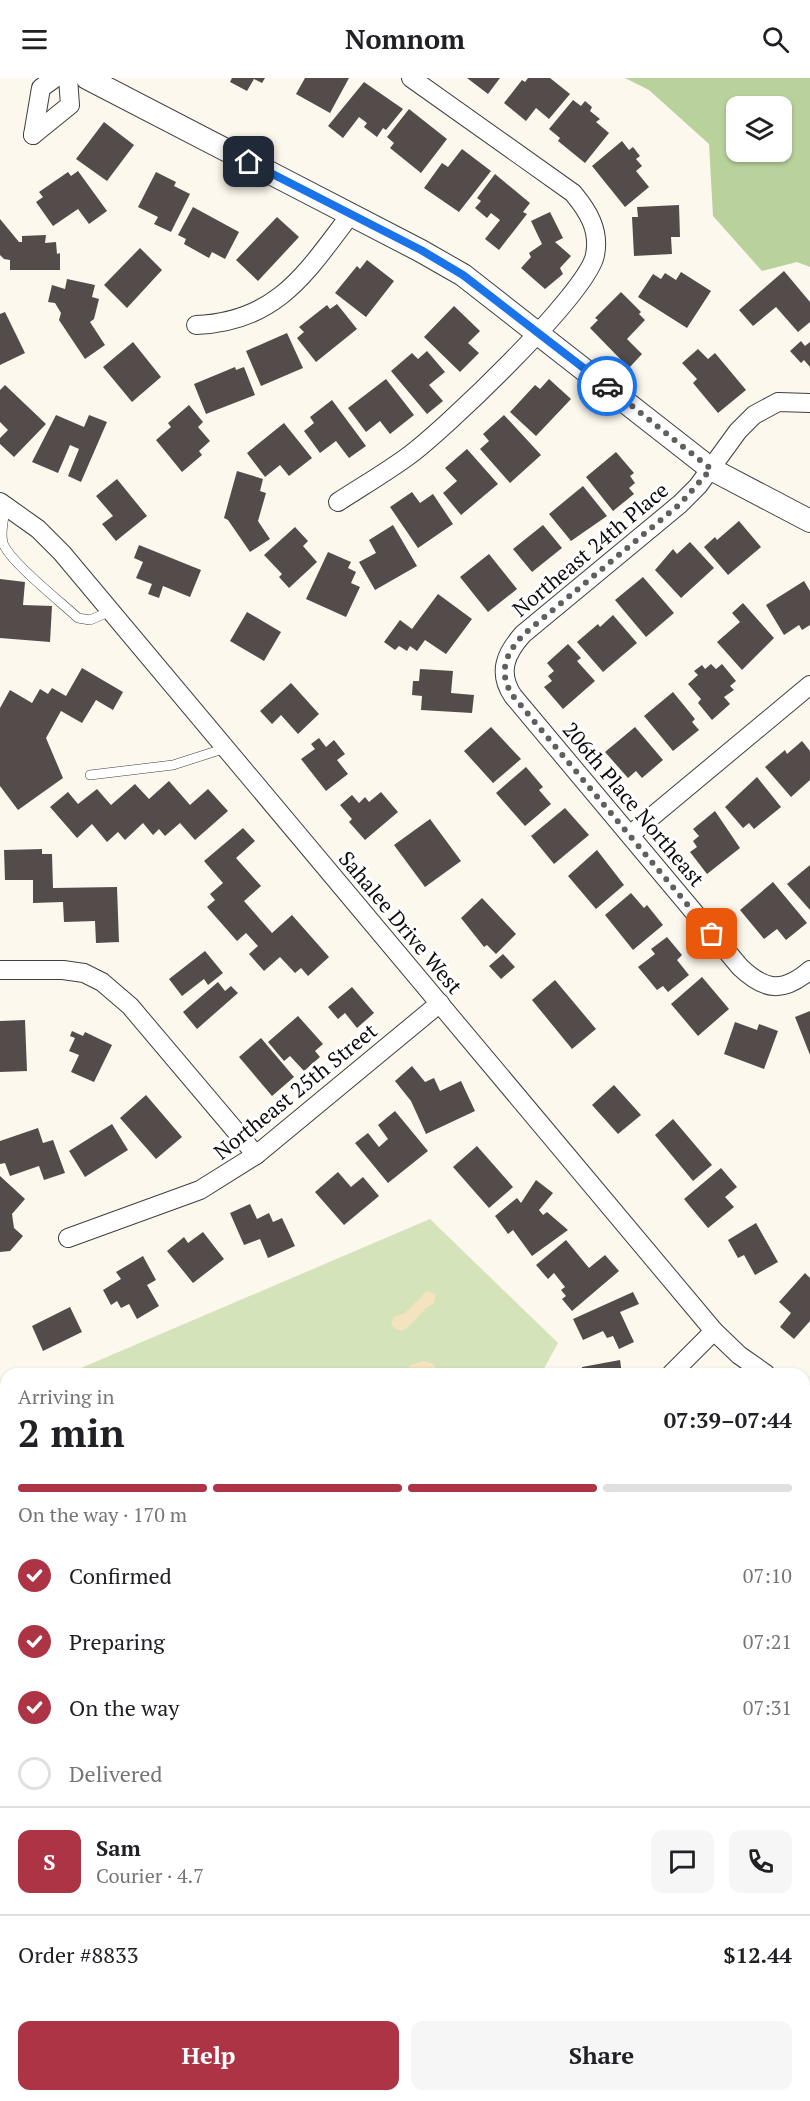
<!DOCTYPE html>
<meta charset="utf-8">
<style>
:root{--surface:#fff;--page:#f6f6f6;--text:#202124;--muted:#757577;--line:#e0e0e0;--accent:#ac3445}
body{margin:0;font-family:"PT Serif",serif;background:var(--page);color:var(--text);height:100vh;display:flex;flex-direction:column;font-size:22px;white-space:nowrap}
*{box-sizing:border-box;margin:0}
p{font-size:20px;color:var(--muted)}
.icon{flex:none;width:33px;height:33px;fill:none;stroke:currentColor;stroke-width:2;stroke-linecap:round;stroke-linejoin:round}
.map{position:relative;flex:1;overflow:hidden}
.sheet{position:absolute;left:0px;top:1290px;width:810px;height:734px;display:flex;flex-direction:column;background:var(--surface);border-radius:18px 18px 0 0;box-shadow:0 2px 4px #0004}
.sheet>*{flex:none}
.controls{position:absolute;left:726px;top:18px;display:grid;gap:12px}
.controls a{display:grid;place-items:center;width:66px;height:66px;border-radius:12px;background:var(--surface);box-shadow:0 2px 4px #0004;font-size:30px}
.pin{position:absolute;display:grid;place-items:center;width:51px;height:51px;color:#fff;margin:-26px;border-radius:12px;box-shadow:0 3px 9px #0006}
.courier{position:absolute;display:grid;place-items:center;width:60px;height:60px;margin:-30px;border:4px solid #1a73e8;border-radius:50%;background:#fff;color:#222;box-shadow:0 2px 8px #0007}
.headline em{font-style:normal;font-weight:600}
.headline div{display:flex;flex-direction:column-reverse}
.headline{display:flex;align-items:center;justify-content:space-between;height:102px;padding:0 18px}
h1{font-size:39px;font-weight:600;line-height:45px}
.bar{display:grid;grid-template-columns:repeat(4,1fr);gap:9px 6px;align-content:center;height:72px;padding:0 18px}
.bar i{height:8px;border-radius:4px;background:var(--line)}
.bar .on{background:var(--accent)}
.bar p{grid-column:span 4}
.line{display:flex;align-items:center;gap:15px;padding:0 18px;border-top:2px solid var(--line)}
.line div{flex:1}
.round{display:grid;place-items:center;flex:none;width:63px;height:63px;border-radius:12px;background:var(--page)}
ol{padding:0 18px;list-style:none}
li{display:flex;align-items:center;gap:18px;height:66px}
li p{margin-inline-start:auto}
li .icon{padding:6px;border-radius:50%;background:var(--accent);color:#fff;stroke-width:4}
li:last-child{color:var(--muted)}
li i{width:33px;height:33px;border:3px solid var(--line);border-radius:50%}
.action{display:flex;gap:12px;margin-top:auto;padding:12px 18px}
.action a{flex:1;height:69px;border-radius:12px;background:var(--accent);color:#fff;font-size:24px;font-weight:600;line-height:69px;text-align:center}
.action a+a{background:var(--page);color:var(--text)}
header{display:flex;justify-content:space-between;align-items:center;height:78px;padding:0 18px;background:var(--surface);font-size:27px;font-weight:600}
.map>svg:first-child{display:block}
.green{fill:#d4e3ba}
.forest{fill:#b9d29c;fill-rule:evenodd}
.sand{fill:#f3e3be}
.water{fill:#b7dfef;stroke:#4699bd;stroke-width:1.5}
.building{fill:#534c4a}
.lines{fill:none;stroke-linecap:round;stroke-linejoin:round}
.service-casing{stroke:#3f3f3f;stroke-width:10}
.minor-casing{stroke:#3f3f3f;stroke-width:20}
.tertiary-casing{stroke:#3f3f3f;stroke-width:24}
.service{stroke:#fff;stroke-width:9}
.minor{stroke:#fff;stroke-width:18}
.tertiary{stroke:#fff;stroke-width:22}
.done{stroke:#605f5b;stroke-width:6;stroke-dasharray:0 10.8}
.route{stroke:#1a73e8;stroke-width:8}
.labels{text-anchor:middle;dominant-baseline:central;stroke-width:6;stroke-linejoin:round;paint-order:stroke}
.street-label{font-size:21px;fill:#0c0c0c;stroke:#fff}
</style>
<header><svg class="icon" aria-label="menu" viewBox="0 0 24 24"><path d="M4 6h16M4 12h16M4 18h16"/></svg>Nomnom<svg class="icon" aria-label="search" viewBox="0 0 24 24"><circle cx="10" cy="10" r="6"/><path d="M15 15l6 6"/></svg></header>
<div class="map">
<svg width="810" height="2023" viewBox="0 0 810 2023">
<rect width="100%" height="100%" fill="#fdf8ed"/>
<g class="green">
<polygon points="430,1141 558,1265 541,1296 67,1296"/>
<polygon points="6,1322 6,2018 804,2018 804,1767 810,1762 810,2023 0,2023 0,1324"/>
</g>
<path class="forest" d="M625 0H810V189L797 184 762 193 713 138 709 66 649 12ZM736 28H782V74H736Z"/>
<g class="sand">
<path d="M427 1213 436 1216 434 1225C418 1234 416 1246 402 1253L395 1251 391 1245 394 1239 405 1235Z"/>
<polygon points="424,1283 434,1286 438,1296 406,1296 410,1287"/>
</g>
<polygon class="water" points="6,1803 6,1859 0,1858 0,1808"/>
<g class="building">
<polygon points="232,0 265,0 262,5 254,1 247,13 230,4"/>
<polygon points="305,0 349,0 330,35 296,16"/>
<polygon points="467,0 500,0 488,16"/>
<polygon points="528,0 550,0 570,16 549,41 536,30 526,43 504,25 522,2 525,4"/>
<polygon points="364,4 403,31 386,52 383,50 377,59 364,49 367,45 359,39 343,60 328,48"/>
<polygon points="573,22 581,28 585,23 592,29 590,33 600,41 596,44 609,55 585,85 558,63 560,60 549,51"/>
<polygon points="409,31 447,61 421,95 390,70 394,65 387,59"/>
<polygon points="104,44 134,67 107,103 76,81"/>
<polygon points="622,63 629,72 633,69 640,78 636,81 642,88 636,93 649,109 625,129 592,88"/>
<polygon points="462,71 491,93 459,134 424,110 442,85 448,89"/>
<polygon points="78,93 107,133 89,146 78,131 53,148 36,124 43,119 39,114 68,94 71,98"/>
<polygon points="156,94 176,104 174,108 190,116 171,154 154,146 158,139 138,129"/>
<polygon points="495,96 530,125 523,134 527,136 499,172 485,161 500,142 491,135 487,140 475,130 481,123 477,120"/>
<polygon points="679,127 680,159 671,159 672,176 634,178 632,139 638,139 637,129"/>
<polygon points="193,129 239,154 225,181 212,174 209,180 184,166 186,161 178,157"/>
<polygon points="550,134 563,160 555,164 571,178 560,190 563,196 545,211 521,190 531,179 529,175 542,166 531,143"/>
<polygon points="277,139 299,159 258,203 236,182"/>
<polygon points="0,141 19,164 22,164 22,158 46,157 45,165 56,164 57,176 60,175 60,192 10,192 10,182 4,181 0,177"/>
<polygon points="140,170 162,192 127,230 104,207"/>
<polygon points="367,182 394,203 366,239 335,215 357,188 360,191"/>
<polygon points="784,193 810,224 810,244 798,254 776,229 753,248 739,232"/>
<polygon points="681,194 711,213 687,250 638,219 653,196 661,201 665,195 676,202"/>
<polygon points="67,201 95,207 92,219 99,221 94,241 90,244 105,267 85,281 59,242 61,235 55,225 48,224 52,207 65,211"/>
<polygon points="621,214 641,234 639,236 645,242 627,261 642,276 629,290 590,250 598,242 595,240"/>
<polygon points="337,226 357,251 316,284 297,260 304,254 299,249 327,227 330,231"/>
<polygon points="454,228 480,253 468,265 479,275 460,294 424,259"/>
<polygon points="5,234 25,275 0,287 0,236"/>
<polygon points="287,255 303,290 261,308 246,273"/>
<polygon points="801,263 805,268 810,264 810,289 804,282 801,285 790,273"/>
<polygon points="133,264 161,299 132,324 103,289"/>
<polygon points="698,271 708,281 715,275 746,312 718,335 693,305 697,301 682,285"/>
<polygon points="427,273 445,294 429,307 443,323 427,336 391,293 412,275 418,281"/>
<polygon points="235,289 236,292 244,289 255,317 206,336 194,306"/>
<polygon points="386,301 414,337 390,356 380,343 366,354 348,330"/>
<polygon points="549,301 571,321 536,358 510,334 535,307 540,311"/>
<polygon points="5,307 46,346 14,379 0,366 0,360 8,352 0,344 0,312"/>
<polygon points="332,322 366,368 349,380 336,363 320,375 304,353 314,345 310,339"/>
<polygon points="189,327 203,344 198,349 210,363 199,373 202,377 182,394 156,362 171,349 168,345"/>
<polygon points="56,337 84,349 89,337 107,344 81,404 68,398 79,371 70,367 58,395 32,384"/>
<polygon points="504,337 541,377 510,405 480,371 489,363 483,356"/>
<polygon points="284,345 312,380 289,398 280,387 265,399 247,375"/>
<polygon points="467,371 498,406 461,437 443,415 457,403 445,390"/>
<polygon points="616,374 634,395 630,398 635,405 629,410 634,416 613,433 586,399"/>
<polygon points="237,393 263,401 260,413 266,415 258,443 270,461 250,474 228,442 224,440"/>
<polygon points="117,401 147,438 116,463 102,446 113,438 96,418"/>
<polygon points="583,408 607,438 571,463 549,436"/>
<polygon points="412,414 420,425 433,416 453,446 418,470 390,429"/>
<polygon points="739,443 761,469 728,497 704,469 715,459 717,462"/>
<polygon points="393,447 417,488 375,512 359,484 376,475 369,462"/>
<polygon points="543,447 562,470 532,494 513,471"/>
<polygon points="295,449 308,463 303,468 317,484 289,510 279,499 282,496 264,477"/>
<polygon points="690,464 714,490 681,520 655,492 673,471 677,476"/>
<polygon points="139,467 201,492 190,519 163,508 159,520 148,516 152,506 136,500 143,484 134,480"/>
<polygon points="328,474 351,484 348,490 356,494 351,505 360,509 346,539 306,521"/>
<polygon points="489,476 517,511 488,534 460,499"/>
<polygon points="643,499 674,535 646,559 615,522"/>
<polygon points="0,501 25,504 23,527 52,528 50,564 0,560"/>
<polygon points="804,503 810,513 810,547 802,552 799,547 784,557 766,527"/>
<polygon points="438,516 472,541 446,576 425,562 417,573 410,568 407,573 399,568 395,572 384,564 400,542 412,551"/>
<polygon points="743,525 774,560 742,592 717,564 740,544 732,535"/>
<polygon points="247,534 281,554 264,583 230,563"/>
<polygon points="613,537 637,565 603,594 577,564 598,546 600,549"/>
<polygon points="568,566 581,580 577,583 595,603 563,631 544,609 552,603 548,598 554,593 547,585"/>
<polygon points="711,586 716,591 722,586 736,603 730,608 734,612 724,619 730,626 712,642 698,625 701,621 688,606 698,597 694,593 702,587 705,591"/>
<polygon points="82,590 123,614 113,632 96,622 82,645 61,633 46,660 63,700 18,732 0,708 0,630 10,612 32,625 40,611 48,616 52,610 66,618"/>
<polygon points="420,591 453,593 451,615 474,617 472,635 421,632 422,618 412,617 413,603 419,603"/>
<polygon points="291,605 319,636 298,656 281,637 272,646 260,633"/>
<polygon points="673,614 695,641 692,644 699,652 673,673 644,638"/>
<polygon points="491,649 521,681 493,705 464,673"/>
<polygon points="635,649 663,682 642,700 636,693 628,700 605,674"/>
<polygon points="319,660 326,669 334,662 345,676 337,682 348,696 326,713 301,681 315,671 311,666"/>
<polygon points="802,663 810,673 810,702 791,719 765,689 785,672 787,676"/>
<polygon points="526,689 543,709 539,712 551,726 525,748 496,715"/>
<polygon points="757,699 781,729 754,751 749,745 743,750 725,729"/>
<polygon points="169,703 190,727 208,711 228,733 195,762 180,745 165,758 159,751 153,757 143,745 125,762 118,754 107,764 92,746 77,760 50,729 68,714 78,726 97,711 111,727 135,706 149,721"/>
<polygon points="381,714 398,734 365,762 349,744 352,741 340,727 352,717 359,725 365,719 369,724"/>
<polygon points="565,730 589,757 554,786 531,758"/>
<polygon points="715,733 740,770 707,796 690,774 697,769 693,763 699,758 693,751"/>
<polygon points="430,741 461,783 425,809 394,767"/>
<polygon points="243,750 255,763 236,780 261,808 244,823 272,855 292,837 329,879 308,898 301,890 295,895 280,879 264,893 249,876 258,868 246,855 237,863 207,829 215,822 210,816 223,805 204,783"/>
<polygon points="42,771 42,776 52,776 53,810 117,809 119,864 96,865 95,843 64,844 63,824 33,825 33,802 5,802 4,772"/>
<polygon points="597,772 624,807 596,831 568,798"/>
<polygon points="810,787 810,832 787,806"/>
<polygon points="773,804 807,845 786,862 777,851 764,861 740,832"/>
<polygon points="631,815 644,830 647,827 663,847 633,872 605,837"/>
<polygon points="482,820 516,856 496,876 487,867 484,869 461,840"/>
<polygon points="667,859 682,877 677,882 689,897 668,914 663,908 657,912 638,889 655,876 651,871"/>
<polygon points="205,873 223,895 208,907 204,901 182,918 169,901"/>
<polygon points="503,876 515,889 501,901 489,888"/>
<polygon points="702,899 729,931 698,958 671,926"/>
<polygon points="555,902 596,951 572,971 532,922"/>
<polygon points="218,904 225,913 231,908 238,915 197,951 183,934"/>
<polygon points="352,909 374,935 357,950 345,935 338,941 328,929"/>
<polygon points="810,933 810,977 795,939"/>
<polygon points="298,938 323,966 315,973 320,979 304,993 290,978 284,983 268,964"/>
<polygon points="25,942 27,993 0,994 0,943"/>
<polygon points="735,944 757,952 759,946 778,953 764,991 724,976"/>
<polygon points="72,953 83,958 85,954 112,967 94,1004 71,994 79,977 69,973 75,960 70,958"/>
<polygon points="261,960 294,999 272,1018 239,979"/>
<polygon points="412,988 425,1004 434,1000 440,1013 461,1003 475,1033 426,1056 411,1023 395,1003"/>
<polygon points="614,1007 641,1037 618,1056 592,1027"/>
<polygon points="146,1017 182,1059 156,1081 120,1040"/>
<polygon points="395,1033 428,1073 388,1105 355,1065 368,1055 379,1069 388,1061 378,1047"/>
<polygon points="673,1041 712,1087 693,1103 655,1057"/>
<polygon points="112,1046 128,1072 85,1099 69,1073"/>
<polygon points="38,1050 43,1065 53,1062 65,1095 44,1102 39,1088 10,1098 5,1085 0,1086 0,1063"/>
<polygon points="477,1068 513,1109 489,1130 453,1089"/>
<polygon points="721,1090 737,1109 725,1119 734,1129 708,1150 684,1121"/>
<polygon points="338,1094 351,1109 363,1099 379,1118 344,1147 315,1114"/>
<polygon points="0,1098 25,1121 12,1136 14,1150 23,1158 10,1173 0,1174"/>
<polygon points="536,1102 553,1115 539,1132 543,1137 547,1134 568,1152 532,1178 513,1152 508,1156 495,1138 517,1120 521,1125"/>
<polygon points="250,1126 257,1141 269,1135 273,1144 282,1140 295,1168 268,1180 260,1161 244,1167 230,1135"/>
<polygon points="756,1145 778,1184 755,1197 744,1177 738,1180 728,1162"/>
<polygon points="203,1154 224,1181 193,1205 167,1173 184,1159 188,1165"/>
<polygon points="566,1162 589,1190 605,1177 619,1193 572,1233 562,1221 566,1218 561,1212 565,1209 554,1195 548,1201 536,1187"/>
<polygon points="143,1178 156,1202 147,1207 159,1228 137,1241 129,1226 121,1230 117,1223 111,1227 103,1212 121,1201 116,1194"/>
<polygon points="805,1195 810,1200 810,1243 794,1261 780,1249 791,1235 779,1224"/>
<polygon points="633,1214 639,1226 620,1234 634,1264 619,1271 613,1258 607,1260 603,1253 583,1262 573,1241"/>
<polygon points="70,1229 82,1254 43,1273 32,1248"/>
<polygon points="620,1282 622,1296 582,1296 582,1289"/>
<polygon points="804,1432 810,1434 810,1482 804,1480"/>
<polygon points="804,1636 810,1643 810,1664 804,1669"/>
<polygon points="130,2018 248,2018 252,2023 130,2023"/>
</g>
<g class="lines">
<g class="service-casing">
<g id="service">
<path d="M6 428C4 439 0 453 3 465 9 483 62 525 78 540L90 542 111 533"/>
<polyline points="90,697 173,687 226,670"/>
<polyline points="0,1947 6,1947"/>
<polyline points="348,2018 356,2023"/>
<polyline points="274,2023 274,2018"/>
</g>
</g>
<g class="minor-casing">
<g id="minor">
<polyline points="33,57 70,27 68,0"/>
<polyline points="33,57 41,10 55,0"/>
<path d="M196 247C277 244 306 195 351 136"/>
<path d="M810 325 778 324 754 337 738 353 698 408 680 426 523 556C506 575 497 594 513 618L740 889C765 913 783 915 810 892"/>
<polyline points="0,424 38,451 62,475 714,1253 739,1277 766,1296"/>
<path d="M338 424C361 409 385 395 407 379 443 353 588 215 595 177 600 152 588 133 573 115L411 0"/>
<polyline points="631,756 810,607"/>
<polyline points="0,892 63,892 84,895 102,904 130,928 256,1077"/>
<polyline points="68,1160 200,1112 256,1077 440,925"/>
<polyline points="671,1296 714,1253"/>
<polyline points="804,1331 810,1338"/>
<polyline points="804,1731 810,1726"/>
<polyline points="378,2023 388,2018"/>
</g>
</g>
<g class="tertiary-casing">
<polyline id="tertiary" points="87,0 421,173 463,197 711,391 810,443"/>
</g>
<use href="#service" class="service"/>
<use href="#minor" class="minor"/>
<use href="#tertiary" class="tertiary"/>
</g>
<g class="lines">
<path class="done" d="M607 308 711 391 680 426 524 556C506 575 497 594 513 618L712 856"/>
<polyline class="route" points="249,84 421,172 463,197 607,308"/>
</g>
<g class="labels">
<g class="street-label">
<text transform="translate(590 471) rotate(-40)">Northeast 24th Place</text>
<text transform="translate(634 726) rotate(50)">206th Place Northeast</text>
<text transform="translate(401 844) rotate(50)">Sahalee Drive West</text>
<text transform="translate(295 1013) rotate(-39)">Northeast 25th Street</text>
</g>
</g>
</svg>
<div class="controls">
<a><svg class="icon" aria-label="layers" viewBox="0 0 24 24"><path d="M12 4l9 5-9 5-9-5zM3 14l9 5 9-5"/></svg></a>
</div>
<div class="pin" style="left:712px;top:856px;background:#ea580c"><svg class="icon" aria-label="bag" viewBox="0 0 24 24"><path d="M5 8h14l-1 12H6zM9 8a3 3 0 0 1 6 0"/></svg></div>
<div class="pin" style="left:249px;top:84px;background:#1f2937"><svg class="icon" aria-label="home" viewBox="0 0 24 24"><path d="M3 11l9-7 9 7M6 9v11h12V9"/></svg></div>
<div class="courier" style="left:607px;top:308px"><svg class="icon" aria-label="car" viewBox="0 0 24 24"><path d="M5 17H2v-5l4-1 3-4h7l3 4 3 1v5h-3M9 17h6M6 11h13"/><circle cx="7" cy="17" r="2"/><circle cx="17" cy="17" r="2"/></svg></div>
<section class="sheet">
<div class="headline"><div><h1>2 min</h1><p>Arriving in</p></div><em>07:39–07:44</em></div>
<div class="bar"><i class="on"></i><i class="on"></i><i class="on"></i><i></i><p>On the way · 170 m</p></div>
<ol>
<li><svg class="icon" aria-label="check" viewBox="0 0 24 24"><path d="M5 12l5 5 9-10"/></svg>Confirmed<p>07:10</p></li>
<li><svg class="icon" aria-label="check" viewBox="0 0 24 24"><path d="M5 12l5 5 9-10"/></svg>Preparing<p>07:21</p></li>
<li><svg class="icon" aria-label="check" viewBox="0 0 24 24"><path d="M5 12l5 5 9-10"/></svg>On the way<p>07:31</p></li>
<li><i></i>Delivered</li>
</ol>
<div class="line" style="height:108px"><b class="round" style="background:var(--accent);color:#fff">S</b><div><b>Sam</b><p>Courier · 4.7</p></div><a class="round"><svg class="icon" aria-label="chat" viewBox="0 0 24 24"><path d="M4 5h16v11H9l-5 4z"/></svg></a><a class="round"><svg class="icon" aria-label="phone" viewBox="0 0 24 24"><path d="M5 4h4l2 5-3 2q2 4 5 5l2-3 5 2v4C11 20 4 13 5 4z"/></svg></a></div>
<div class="line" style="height:78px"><div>Order #8833</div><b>$12.44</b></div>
<div class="action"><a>Help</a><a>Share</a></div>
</section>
</div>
